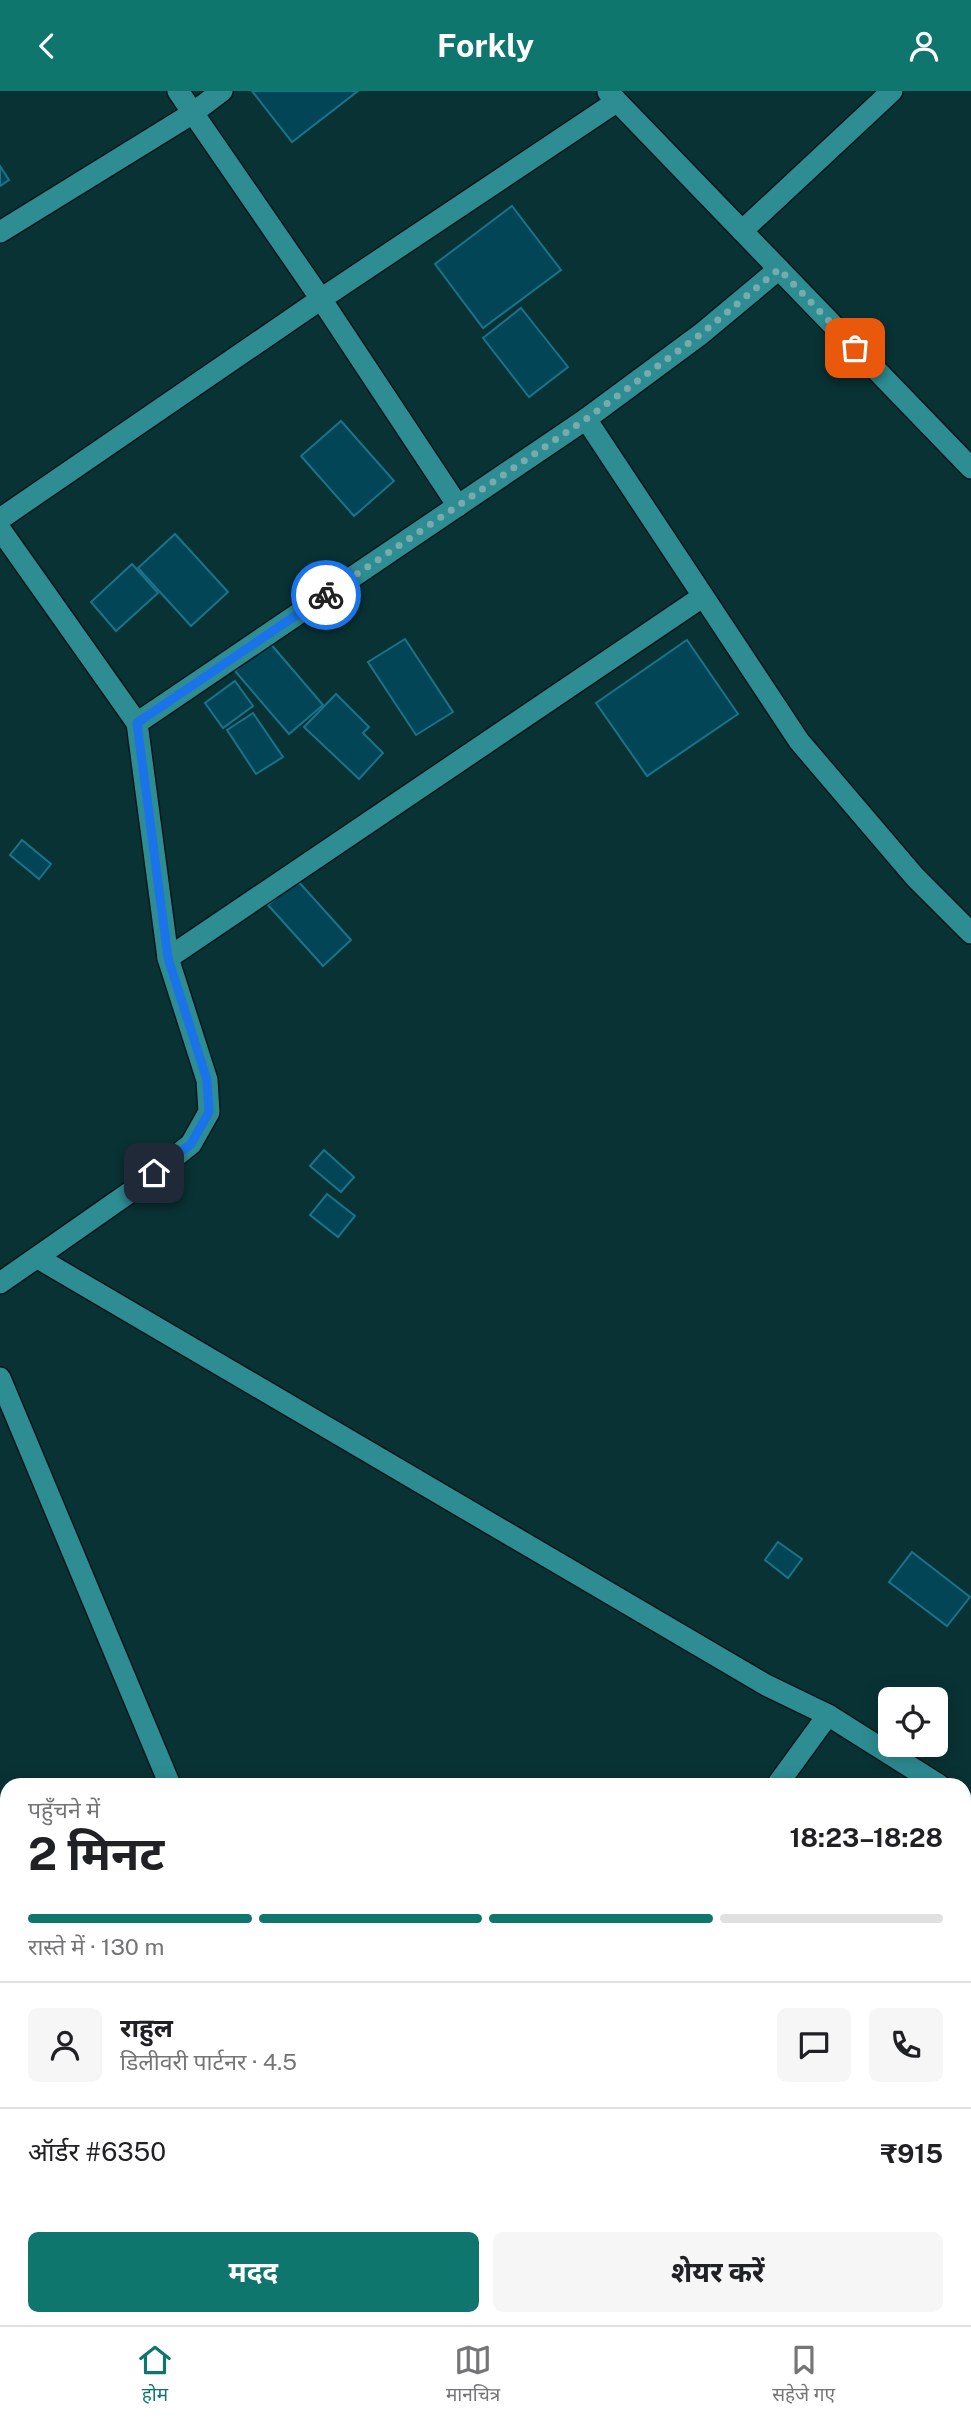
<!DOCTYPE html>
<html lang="hi">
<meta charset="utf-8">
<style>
:root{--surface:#fff;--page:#f6f6f6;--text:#202124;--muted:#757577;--line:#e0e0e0;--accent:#0f766e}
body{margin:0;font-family:"Public Sans","Noto Sans Devanagari",sans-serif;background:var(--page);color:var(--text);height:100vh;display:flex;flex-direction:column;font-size:26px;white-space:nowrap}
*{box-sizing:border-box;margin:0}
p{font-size:23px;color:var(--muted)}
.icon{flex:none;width:38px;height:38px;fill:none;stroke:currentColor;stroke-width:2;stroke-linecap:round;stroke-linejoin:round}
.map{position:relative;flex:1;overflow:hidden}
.sheet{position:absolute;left:0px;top:1687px;width:971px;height:548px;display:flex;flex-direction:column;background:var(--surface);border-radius:21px 21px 0 0;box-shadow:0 4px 18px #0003}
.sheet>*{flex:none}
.controls{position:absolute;left:878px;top:1596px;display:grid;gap:14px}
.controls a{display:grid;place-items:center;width:70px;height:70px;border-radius:10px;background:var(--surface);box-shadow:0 4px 18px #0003;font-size:35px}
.pin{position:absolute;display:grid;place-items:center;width:60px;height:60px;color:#fff;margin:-30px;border-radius:14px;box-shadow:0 4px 10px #0006}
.courier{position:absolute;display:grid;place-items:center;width:70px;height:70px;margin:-35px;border:5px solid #1a73e8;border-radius:50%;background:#fff;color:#222;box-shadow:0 2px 9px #0007}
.summary em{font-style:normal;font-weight:700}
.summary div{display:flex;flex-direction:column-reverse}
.summary{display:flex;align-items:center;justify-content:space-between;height:119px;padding:0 28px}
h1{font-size:46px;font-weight:700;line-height:52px}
.bar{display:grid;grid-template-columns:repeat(4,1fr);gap:10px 7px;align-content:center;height:84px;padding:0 28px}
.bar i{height:9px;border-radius:5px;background:var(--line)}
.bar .selected{background:var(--accent)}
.bar p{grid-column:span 4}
.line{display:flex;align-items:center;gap:18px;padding:0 28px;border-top:2px solid var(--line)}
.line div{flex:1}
.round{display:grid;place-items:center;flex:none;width:74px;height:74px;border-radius:10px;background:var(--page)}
.cta{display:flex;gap:14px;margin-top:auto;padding:14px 28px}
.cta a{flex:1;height:80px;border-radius:10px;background:var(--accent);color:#fff;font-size:28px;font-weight:700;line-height:80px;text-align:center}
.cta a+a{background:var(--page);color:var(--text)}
header{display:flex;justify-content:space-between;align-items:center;height:91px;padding:0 28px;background:var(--accent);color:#fff;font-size:32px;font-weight:700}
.dock{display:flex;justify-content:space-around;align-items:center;height:98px;border-top:2px solid var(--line);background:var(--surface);font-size:19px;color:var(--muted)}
.dock a{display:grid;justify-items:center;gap:4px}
.dock .selected{color:var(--accent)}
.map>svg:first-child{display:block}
.building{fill:#024556;stroke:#1a738b;stroke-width:2}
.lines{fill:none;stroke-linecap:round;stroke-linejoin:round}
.lane-casing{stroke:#071718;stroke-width:23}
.street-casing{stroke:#071718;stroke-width:24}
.lane{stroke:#2d8d93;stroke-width:19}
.street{stroke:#2d8d93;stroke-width:21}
.done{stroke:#79aaae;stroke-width:7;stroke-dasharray:0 12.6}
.route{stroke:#1a73e8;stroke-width:9}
</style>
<header><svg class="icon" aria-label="back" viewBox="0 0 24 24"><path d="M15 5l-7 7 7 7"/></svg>Forkly<svg class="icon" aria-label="person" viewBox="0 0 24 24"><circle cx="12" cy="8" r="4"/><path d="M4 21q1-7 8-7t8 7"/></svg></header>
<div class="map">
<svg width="971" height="2234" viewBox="0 0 971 2234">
<rect width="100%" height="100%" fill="#093234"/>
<g class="building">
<polygon points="252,0 358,0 292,51"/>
<polygon points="0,75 9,89 0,95"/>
<polygon points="512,115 561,179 483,237 435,173"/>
<polygon points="521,217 568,276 529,306 483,247"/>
<polygon points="341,330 394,390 354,425 301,365"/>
<polygon points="175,443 228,501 191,535 138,477"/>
<polygon points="132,473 158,502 116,540 91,511"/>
<polygon points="405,548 453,621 416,644 368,571"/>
<polygon points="687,549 738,623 647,685 596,612"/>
<polygon points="269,551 323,614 289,643 235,580"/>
<polygon points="235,590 253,615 223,637 205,612"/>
<polygon points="336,603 369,636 363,642 383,662 359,688 304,636"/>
<polygon points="253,622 283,666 256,683 227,639"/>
<polygon points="22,749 51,773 39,788 10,764"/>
<polygon points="297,789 351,849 323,875 268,814"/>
<polygon points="324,1059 354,1086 341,1101 310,1075"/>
<polygon points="327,1103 355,1125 338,1146 310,1124"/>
<polygon points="778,1451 802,1468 788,1487 765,1469"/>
<polygon points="912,1461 970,1506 947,1535 889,1491"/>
</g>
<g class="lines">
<g class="lane-casing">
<polyline id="lane" points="500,2234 502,2228"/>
</g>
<g class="street-casing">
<g id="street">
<polyline points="178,0 193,22 222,0"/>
<polyline points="608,1 971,377"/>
<polyline points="742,140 892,0"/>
<polyline points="0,141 193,22 321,208 616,11"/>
<polyline points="779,178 701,243 586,328 799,650 915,786 971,842"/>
<polyline points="0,428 321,208 458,415"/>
<polyline points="0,438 137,632"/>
<polyline points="168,867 137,632 586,328"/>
<polyline points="38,1167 766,1594 828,1624 939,1694"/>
<polyline points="0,1192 136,1097 191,1053 209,1021 207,989 168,867 702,506"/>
<polyline points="0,1287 170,1694"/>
<polyline points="777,1694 828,1624"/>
<polyline points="964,1710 971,1715"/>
<polyline points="964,1960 971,1952"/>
<polyline points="540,2228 549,2234"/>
<polyline points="761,2234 765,2228"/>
</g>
</g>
<use href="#lane" class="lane"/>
<use href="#street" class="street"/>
</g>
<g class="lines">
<polyline class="done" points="326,504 586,328 701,243 779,178 855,257"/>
<polyline class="route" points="154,1082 191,1053 209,1021 207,989 168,867 137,632 326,504"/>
</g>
</svg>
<div class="controls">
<a><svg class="icon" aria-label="locate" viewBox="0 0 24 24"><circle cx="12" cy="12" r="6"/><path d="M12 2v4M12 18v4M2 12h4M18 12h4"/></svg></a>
</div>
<div class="pin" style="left:855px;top:257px;background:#ea580c"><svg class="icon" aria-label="bag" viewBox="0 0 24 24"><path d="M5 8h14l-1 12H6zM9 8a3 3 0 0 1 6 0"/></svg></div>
<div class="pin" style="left:154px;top:1082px;background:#1f2937"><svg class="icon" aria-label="home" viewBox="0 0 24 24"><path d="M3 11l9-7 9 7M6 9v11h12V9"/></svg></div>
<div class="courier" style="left:326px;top:504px"><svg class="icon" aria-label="bike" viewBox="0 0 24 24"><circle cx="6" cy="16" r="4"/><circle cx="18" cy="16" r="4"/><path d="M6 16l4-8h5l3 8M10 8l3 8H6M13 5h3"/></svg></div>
<section class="sheet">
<div class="summary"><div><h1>2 मिनट</h1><p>पहुँचने में</p></div><em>18:23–18:28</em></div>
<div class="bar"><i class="selected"></i><i class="selected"></i><i class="selected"></i><i></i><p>रास्ते में · 130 m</p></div>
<div class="line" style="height:126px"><a class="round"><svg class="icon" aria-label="person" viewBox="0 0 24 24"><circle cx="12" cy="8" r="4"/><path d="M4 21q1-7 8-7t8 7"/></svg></a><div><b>राहुल</b><p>डिलीवरी पार्टनर · 4.5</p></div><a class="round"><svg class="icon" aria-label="chat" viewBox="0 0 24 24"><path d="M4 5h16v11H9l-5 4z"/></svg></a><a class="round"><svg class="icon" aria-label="phone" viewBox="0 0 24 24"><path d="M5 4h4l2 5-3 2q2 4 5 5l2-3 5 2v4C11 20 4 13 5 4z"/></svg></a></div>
<div class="line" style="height:91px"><div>ऑर्डर #6350</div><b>₹915</b></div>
<div class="cta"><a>मदद</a><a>शेयर करें</a></div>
</section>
</div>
<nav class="dock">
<a class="selected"><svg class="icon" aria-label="home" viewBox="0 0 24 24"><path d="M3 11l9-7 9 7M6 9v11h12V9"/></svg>होम</a>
<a><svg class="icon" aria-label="map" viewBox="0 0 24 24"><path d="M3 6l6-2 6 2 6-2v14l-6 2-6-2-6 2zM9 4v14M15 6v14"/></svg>मानचित्र</a>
<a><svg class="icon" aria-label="saved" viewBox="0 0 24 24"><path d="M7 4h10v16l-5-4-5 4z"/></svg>सहेजे गए</a>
</nav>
